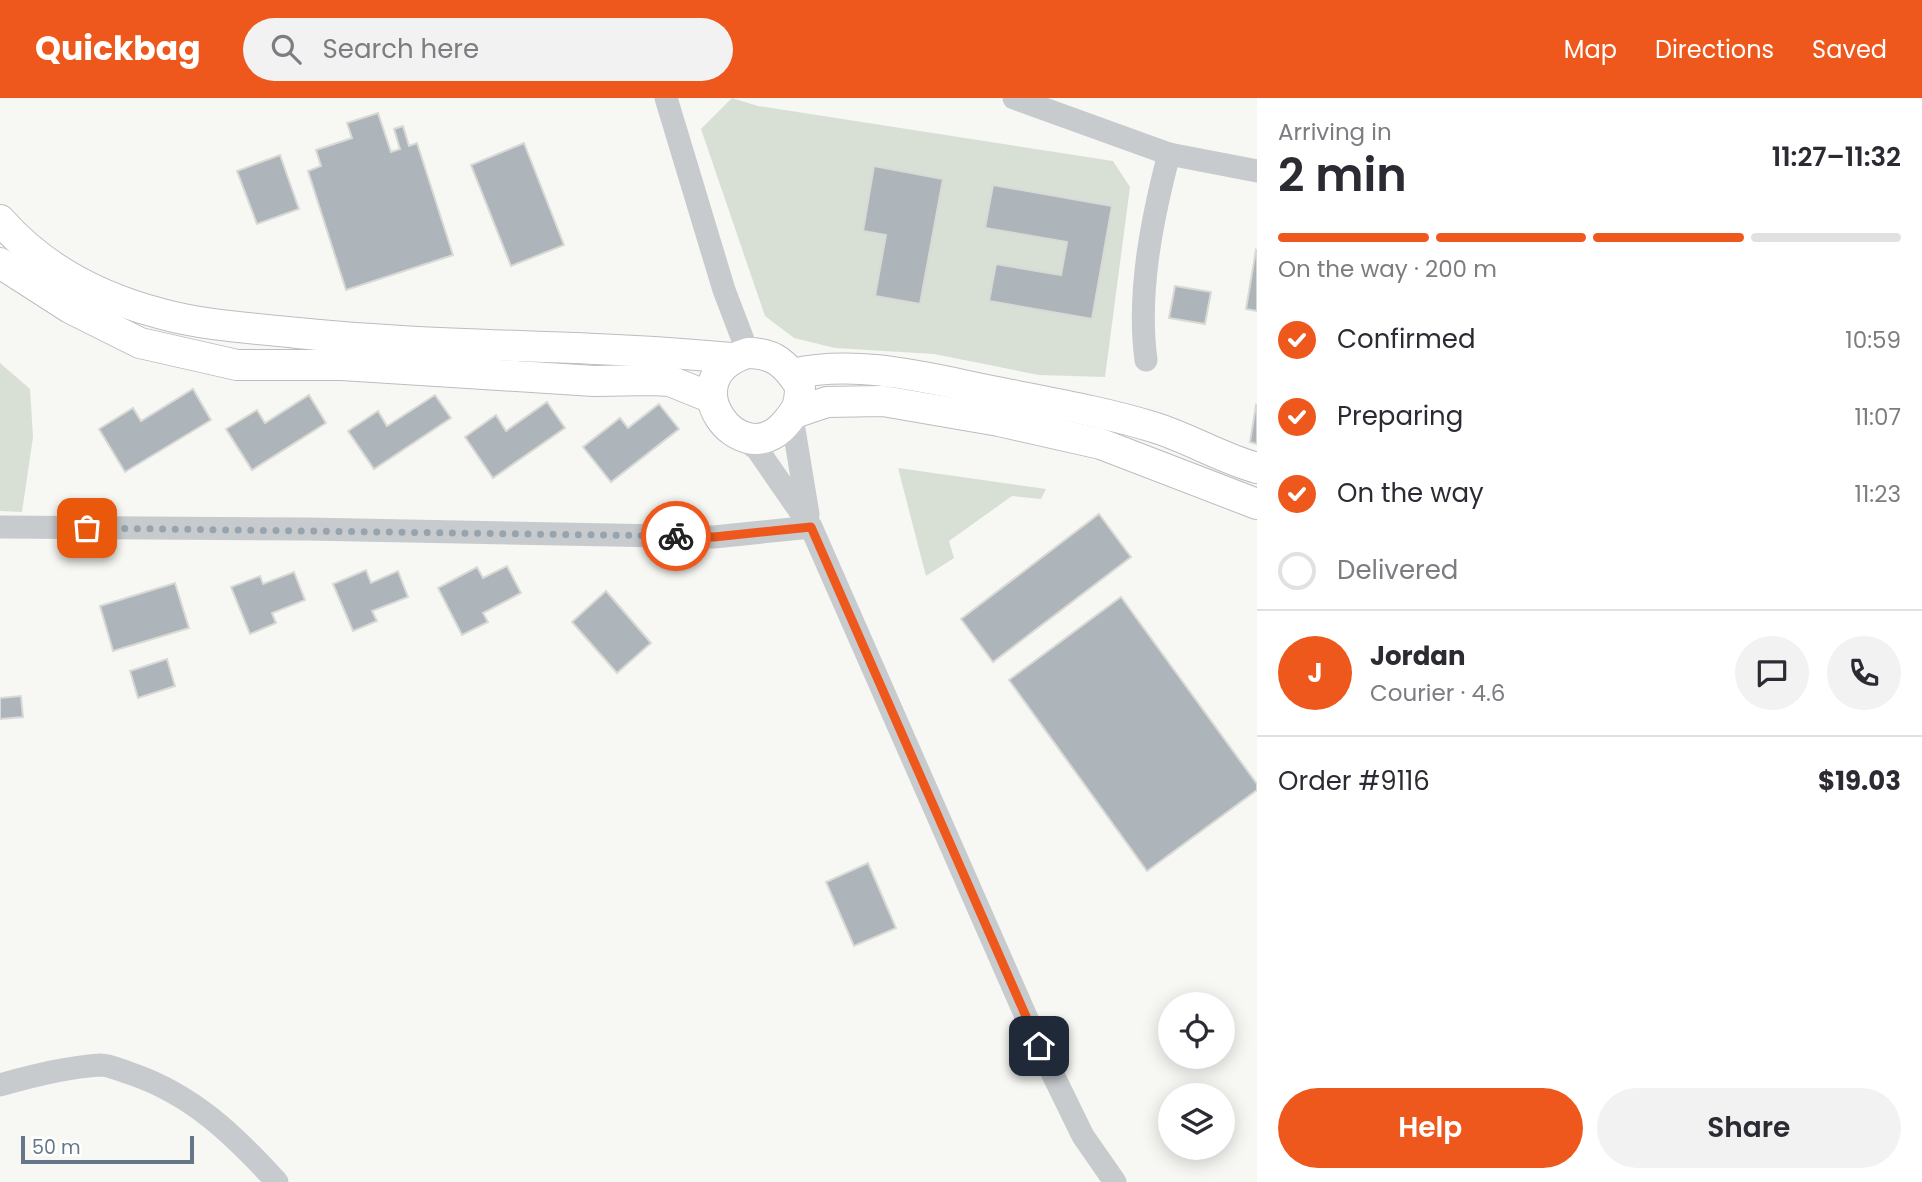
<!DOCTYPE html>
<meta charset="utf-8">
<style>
:root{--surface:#fff;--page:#f2f2f3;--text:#2b2b33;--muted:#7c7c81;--line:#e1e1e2;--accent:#ef581c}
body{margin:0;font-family:Poppins,sans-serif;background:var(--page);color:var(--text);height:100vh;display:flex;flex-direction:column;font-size:26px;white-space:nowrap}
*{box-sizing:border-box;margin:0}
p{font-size:23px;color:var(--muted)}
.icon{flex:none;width:38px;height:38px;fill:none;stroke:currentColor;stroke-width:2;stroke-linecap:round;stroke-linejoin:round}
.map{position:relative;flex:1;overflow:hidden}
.sheet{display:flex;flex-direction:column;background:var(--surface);width:665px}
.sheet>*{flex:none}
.tools{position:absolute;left:1158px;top:894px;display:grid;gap:14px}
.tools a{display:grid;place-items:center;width:77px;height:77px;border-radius:50%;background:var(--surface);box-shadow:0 4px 18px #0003;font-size:35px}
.scale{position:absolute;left:21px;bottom:18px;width:173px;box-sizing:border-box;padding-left:7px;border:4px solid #647687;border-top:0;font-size:19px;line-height:24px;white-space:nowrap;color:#647687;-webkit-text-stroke:5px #fff;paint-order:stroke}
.pin{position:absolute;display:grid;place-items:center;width:60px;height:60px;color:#fff;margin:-30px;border-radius:14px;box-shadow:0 4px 10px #0006}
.courier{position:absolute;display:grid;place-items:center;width:70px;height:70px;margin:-35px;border:5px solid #ef581c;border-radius:50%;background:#fff;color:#222;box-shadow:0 2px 9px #0007}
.summary em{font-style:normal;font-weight:600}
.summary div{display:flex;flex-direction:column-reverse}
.summary{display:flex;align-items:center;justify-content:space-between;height:119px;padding:0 21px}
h1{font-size:46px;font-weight:600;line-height:52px}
.bar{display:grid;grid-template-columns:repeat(4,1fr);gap:10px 7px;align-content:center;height:84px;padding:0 21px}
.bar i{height:9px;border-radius:5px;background:var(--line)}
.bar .current{background:var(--accent)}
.bar p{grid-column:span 4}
.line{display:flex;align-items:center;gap:18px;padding:0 21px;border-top:2px solid var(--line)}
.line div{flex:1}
.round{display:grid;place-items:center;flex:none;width:74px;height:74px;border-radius:37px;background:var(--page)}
ol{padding:0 21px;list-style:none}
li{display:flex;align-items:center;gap:21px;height:77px}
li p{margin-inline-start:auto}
li .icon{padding:7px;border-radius:50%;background:var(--accent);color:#fff;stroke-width:4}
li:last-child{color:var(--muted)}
li i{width:38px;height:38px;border:4px solid var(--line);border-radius:50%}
.cta{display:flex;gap:14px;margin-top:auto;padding:14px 21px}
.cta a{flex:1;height:80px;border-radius:42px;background:var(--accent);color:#fff;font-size:28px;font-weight:600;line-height:80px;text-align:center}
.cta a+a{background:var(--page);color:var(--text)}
header{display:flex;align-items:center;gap:42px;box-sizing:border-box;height:98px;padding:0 35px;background:var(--accent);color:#fff}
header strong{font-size:33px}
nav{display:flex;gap:38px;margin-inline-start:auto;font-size:24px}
.search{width:490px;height:63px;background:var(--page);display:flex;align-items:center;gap:18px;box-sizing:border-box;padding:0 24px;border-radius:38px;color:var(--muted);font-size:26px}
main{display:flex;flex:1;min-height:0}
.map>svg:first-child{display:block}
.green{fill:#d8e0d5}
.building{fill:#adb5bb;stroke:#d9d9d6;stroke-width:2}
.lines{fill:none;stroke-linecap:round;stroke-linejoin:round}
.major-casing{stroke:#babec2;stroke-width:32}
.minor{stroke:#c7cbce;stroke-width:23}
.major{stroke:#fff;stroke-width:30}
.done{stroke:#97a3ad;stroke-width:7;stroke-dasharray:0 12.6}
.route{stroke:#ef581c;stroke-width:9}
</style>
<header>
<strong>Quickbag</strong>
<div class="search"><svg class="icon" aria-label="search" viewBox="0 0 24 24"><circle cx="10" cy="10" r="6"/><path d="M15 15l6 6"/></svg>Search here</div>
<nav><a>Map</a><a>Directions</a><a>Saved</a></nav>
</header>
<main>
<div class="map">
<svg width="1257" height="1084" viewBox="0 0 1257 1084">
<rect width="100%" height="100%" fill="#f7f7f4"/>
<g class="green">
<polygon points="732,0 758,8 1113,63 1130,89 1105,279 1039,277 934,256 835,250 794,240 765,218 701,31"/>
<polygon points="0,265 30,291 33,339 22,414 0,413"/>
<polygon points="898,370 1046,391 1041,401 1012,398 949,443 954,460 926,478"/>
</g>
<g class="building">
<polygon points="378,15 391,54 400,51 394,31 403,28 409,48 417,45 453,157 346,192 308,73 321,68 316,52 352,40 347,25"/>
<polygon points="524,45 564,147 511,168 471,67"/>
<polygon points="280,57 299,111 257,126 237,73"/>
<polygon points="874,68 943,81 920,206 875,198 886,137 863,133"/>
<polygon points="993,87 1112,108 1092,221 989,203 996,166 1061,177 1067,144 985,130"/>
<polygon points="1256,152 1257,153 1257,213 1246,211"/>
<polygon points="1175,188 1211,194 1205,226 1169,220"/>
<polygon points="193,291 211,322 125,374 99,331 133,310 141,323"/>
<polygon points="309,297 326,325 252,372 226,331 257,312 265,325"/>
<polygon points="435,297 451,320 374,371 348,333 378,313 387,328"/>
<polygon points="547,304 565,330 493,380 465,339 496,317 506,333"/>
<polygon points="659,306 679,331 611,384 583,349 620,320 628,330"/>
<polygon points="1256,307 1257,308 1257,346 1250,344"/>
<polygon points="1099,416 1131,459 993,564 961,521"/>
<polygon points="507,468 521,495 483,515 488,524 462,537 438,490 477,469 483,480"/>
<polygon points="366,472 371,485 398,473 408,499 372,513 377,523 353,533 333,486"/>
<polygon points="294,474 305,502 272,515 276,525 250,536 231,489 260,478 263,486"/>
<polygon points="175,485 189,530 113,553 100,508"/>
<polygon points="606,493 651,545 617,575 572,524"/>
<polygon points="1121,499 1257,686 1257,692 1147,773 1009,582"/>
<polygon points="167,561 175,588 138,600 130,573"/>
<polygon points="21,598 23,619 0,621 0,600"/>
<polygon points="868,765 896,830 854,848 826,784"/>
</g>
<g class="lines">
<g class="major-casing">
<g id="major">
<path d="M0 122C42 170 100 200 162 216 206 228 252 230 298 235 442 250 587 246 731 260"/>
<polyline points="0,165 70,210 140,245 237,267 342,267 594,283 653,282 670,283 712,300"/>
<path d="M748 255C774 255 786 266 800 288 800 307 797 312 785 326 740 378 668 279 748 255Z"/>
<path d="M792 276C861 260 934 282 1002 295 1052 305 1104 314 1153 329 1189 340 1221 360 1257 370"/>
<polyline points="797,314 827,304 883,303 999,323 1101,346 1257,406"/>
</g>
</g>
<g class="minor">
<polyline points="666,0 724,192 748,255"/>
<polyline points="1014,0 1169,56 1257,73"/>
<path d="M1146 262C1137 195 1152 121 1169 56"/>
<polyline points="792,319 808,416"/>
<polyline points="736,336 757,351 811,429 1039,948 1083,1038 1115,1084"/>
<polyline points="0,429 307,431 714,439 811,429"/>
<path d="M0 987C31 978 68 969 101 967 110 967 122 973 132 976 193 997 234 1037 277 1084"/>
</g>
<use href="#major" class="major"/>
</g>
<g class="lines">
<polyline class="done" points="87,430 676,438"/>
<polyline class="route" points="676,438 714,439 811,429 1039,948"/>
</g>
</svg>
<div class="tools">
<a><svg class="icon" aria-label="locate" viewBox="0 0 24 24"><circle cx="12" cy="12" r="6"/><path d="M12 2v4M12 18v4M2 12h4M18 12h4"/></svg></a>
<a><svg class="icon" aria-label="layers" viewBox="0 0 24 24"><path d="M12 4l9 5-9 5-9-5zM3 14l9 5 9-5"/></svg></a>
</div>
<div class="scale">50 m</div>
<div class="pin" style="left:87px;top:430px;background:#ea580c"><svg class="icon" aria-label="bag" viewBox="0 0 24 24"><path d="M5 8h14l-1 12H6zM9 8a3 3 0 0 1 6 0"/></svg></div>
<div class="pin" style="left:1039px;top:948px;background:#1f2937"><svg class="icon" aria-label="home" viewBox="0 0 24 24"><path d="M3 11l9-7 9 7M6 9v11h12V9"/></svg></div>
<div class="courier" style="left:676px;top:438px"><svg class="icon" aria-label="bike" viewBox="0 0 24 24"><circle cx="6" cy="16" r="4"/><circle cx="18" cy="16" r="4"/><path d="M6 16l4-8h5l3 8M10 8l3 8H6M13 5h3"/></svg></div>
</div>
<section class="sheet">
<div class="summary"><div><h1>2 min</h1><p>Arriving in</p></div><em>11:27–11:32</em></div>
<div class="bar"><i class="current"></i><i class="current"></i><i class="current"></i><i></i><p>On the way · 200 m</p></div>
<ol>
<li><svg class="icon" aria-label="check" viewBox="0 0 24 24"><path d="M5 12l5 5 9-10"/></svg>Confirmed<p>10:59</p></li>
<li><svg class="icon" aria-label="check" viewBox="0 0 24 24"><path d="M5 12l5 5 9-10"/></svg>Preparing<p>11:07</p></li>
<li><svg class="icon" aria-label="check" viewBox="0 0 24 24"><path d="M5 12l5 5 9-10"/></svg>On the way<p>11:23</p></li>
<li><i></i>Delivered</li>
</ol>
<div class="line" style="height:126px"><b class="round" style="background:var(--accent);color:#fff">J</b><div><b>Jordan</b><p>Courier · 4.6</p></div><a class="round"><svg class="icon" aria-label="chat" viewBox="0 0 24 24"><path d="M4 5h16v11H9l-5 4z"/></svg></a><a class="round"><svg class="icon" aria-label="phone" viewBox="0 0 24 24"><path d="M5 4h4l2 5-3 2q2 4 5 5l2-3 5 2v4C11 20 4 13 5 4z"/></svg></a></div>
<div class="line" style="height:91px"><div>Order #9116</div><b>$19.03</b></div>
<div class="cta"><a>Help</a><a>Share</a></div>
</section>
</main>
